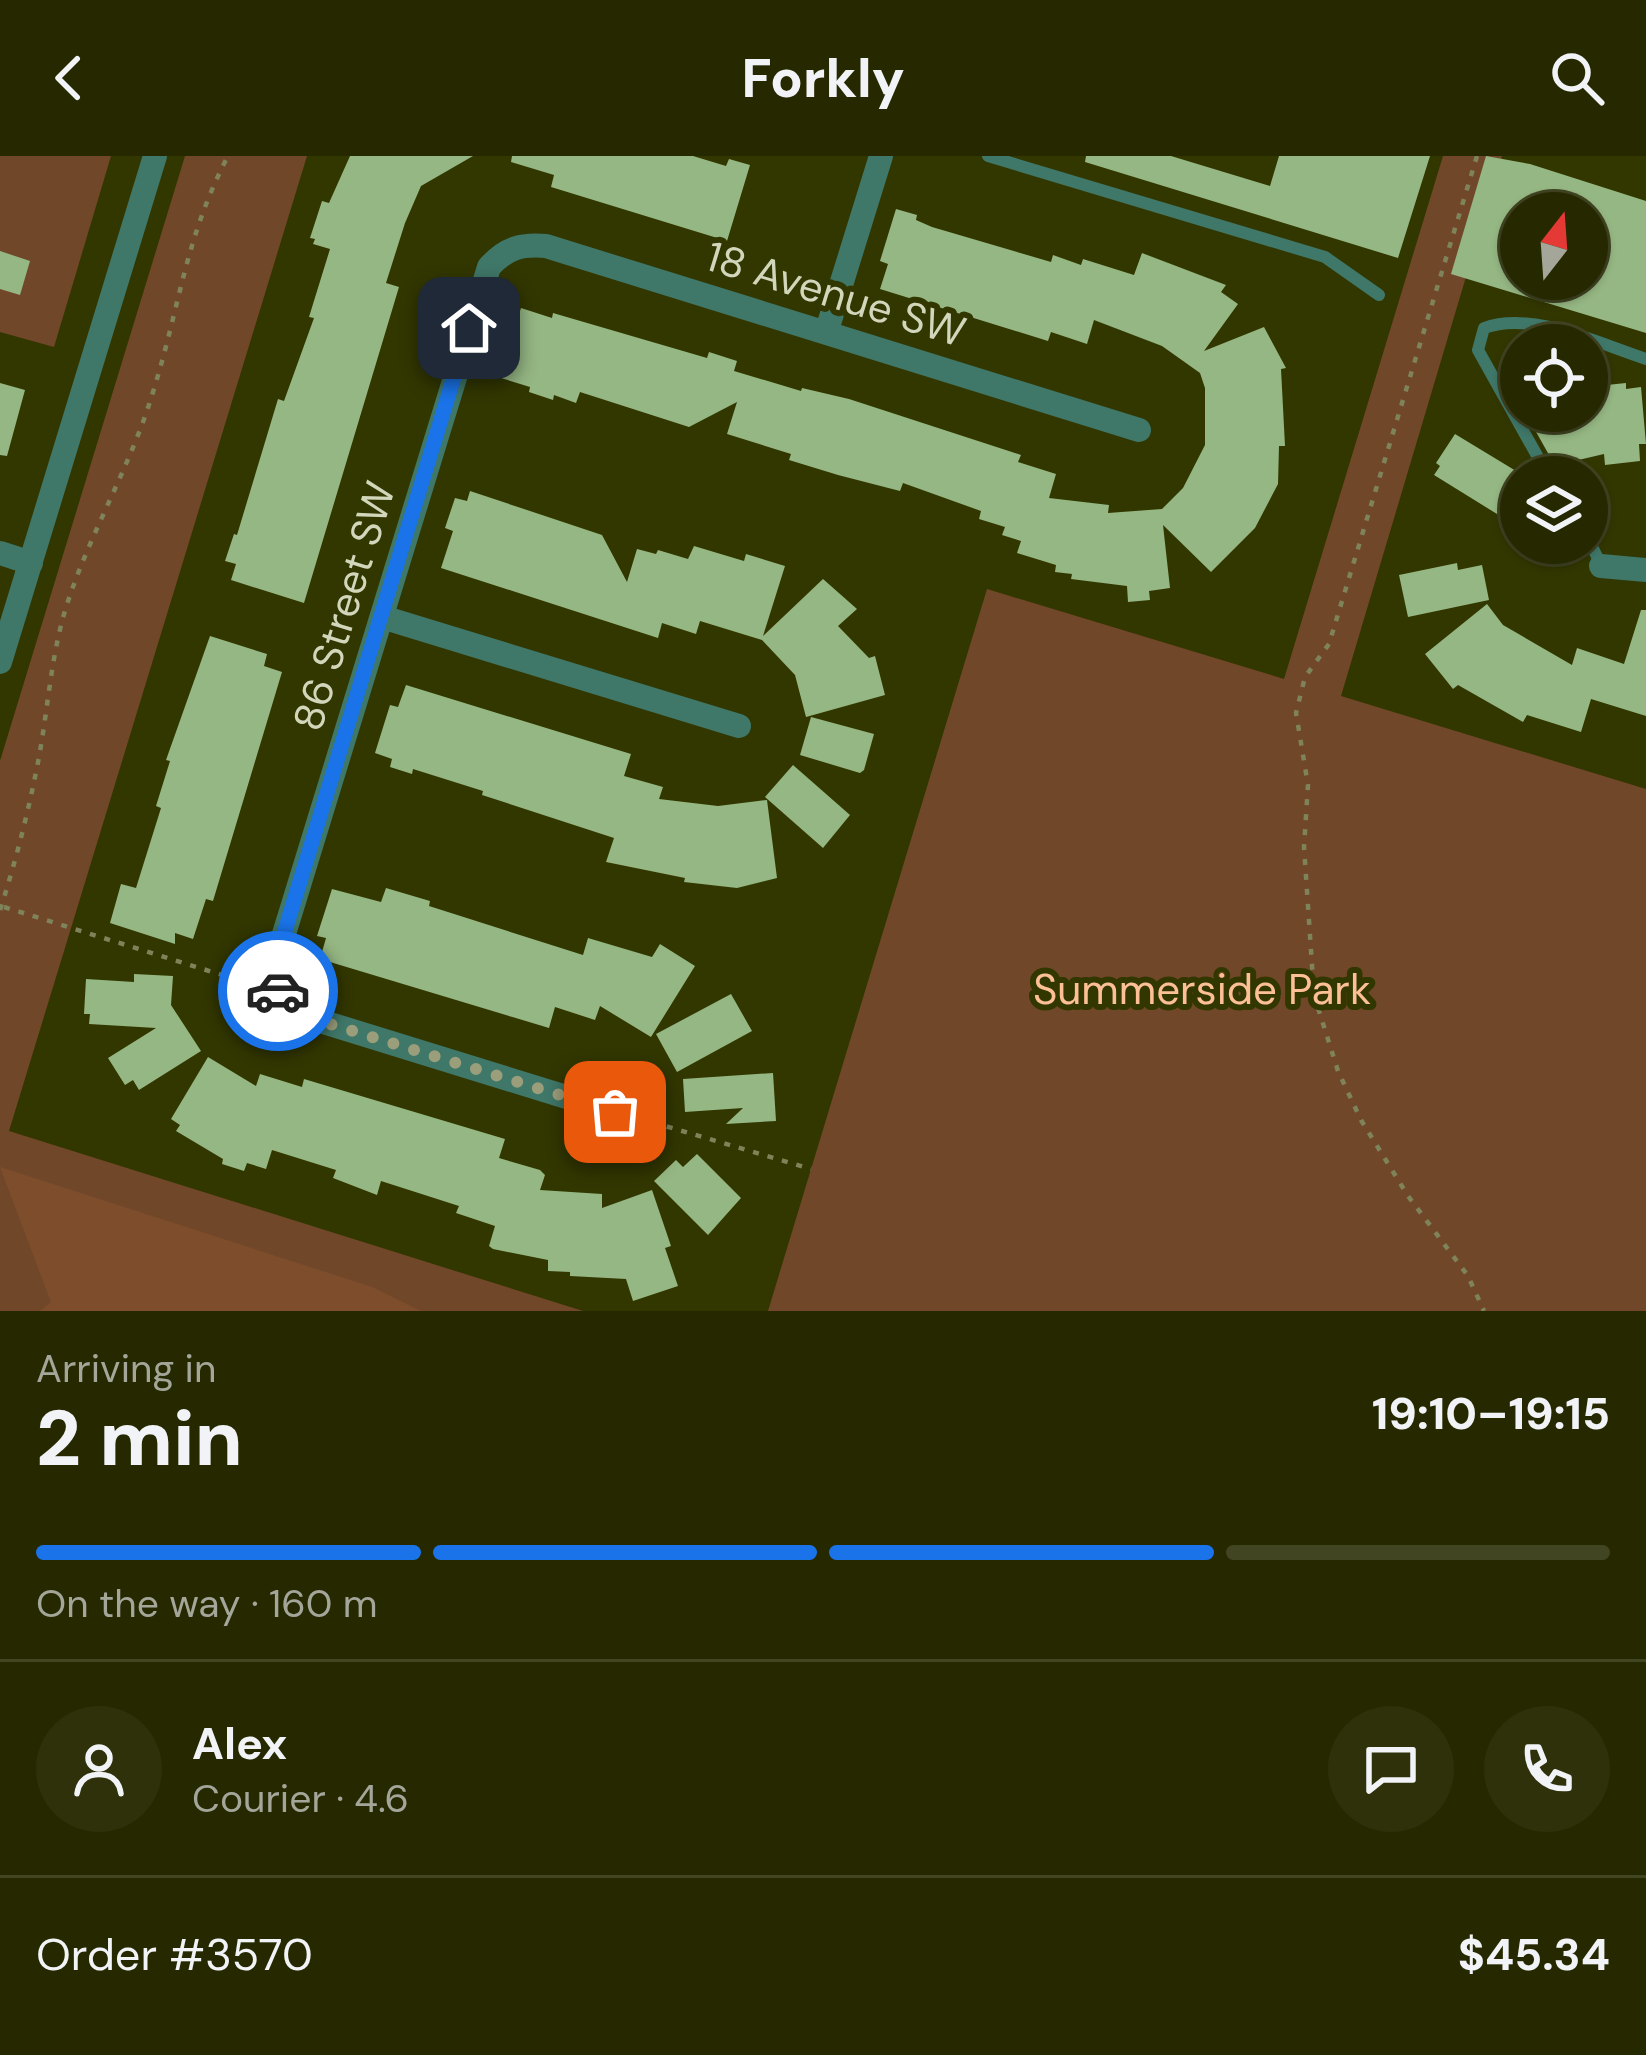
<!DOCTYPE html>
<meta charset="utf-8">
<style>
:root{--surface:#262900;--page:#2e310a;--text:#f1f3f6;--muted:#a4a699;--line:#424522;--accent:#1a73e8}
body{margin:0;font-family:"DM Sans",sans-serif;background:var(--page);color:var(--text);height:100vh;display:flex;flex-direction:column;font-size:45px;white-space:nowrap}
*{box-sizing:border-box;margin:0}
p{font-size:39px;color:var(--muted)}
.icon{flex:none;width:66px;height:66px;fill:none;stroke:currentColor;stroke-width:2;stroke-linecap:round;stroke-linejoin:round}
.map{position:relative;height:1155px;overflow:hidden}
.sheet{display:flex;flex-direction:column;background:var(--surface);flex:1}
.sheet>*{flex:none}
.needle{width:78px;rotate:17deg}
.buttons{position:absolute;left:1500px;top:36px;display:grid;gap:24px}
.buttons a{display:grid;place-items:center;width:108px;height:108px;border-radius:50%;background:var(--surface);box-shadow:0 3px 9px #0004,0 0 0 3px var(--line);font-size:60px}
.pin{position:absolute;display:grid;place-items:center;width:102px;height:102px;color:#fff;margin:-51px;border-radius:24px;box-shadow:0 6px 18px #0006}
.courier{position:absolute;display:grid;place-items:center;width:120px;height:120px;margin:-60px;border:9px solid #1a73e8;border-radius:50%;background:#fff;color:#222;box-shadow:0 3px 15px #0007}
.summary em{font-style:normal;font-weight:800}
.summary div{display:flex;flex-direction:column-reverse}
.summary{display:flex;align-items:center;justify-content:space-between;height:204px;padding:0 36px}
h1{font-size:78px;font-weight:800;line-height:90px}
.bar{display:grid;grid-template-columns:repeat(4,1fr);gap:18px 12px;align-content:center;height:144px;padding:0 36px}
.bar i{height:15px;border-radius:9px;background:var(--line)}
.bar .active{background:var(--accent)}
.bar p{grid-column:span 4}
.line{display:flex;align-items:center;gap:30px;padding:0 36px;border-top:3px solid var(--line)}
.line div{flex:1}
.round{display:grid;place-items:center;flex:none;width:126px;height:126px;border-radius:63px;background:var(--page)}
header{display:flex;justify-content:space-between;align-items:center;height:156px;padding:0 36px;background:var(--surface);font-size:54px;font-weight:800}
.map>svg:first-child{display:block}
.green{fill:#71472a}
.forest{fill:#7e4e2c}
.building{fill:#95b783;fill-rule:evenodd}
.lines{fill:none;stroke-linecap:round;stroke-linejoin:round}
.path{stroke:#7f835a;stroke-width:4.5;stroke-dasharray:6 9;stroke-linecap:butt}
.service{stroke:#3f7768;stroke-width:12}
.minor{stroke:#3f7768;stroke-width:24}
.tertiary{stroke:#3f7768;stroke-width:24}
.done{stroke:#9a9e7a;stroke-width:12;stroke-dasharray:0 21.6}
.route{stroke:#1a73e8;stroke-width:15}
.labels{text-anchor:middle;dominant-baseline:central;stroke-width:12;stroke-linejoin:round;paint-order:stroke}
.street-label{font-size:42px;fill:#d2d6bb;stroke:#323700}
.park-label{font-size:42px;fill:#fcbf96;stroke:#323700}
</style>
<header><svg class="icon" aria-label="back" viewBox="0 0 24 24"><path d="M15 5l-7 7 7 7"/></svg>Forkly<svg class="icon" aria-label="search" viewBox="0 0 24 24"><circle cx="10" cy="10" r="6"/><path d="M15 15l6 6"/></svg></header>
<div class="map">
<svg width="1646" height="1155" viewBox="0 0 1646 1155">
<rect width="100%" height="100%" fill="#323700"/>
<g class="green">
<polygon points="0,0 111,0 54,191 0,176"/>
<polygon points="185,0 307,0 9,975 583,1155 0,1155 0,605"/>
<polygon points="1443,0 1502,0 1341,540 1646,633 1646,1155 768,1155 987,433 1284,523"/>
</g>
<polygon class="forest" points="0,1011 372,1131 421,1155 40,1155 51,1146"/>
<g class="building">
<polygon points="350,0 473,0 421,30 405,67 386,127 399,131 304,447 231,424 236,408 225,405 234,378 237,379 278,243 284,245 314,162 309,161 330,93 313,88 315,83 310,82 322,45 329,47"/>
<polygon points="512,0 693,0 726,10 729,3 750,9 727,85 551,31 554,19 511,6"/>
<polygon points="1086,0 1171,0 1270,30 1279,0 1430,0 1398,102 1085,6"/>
<path d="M1486 0 1530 8 1646 45V177L1451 118ZM1521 57H1587V123H1521Z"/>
<polygon points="896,53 917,59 916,64 932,71 1051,106 1053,99 1081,109 1083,103 1134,119 1142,97 1226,129 1221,136 1238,148 1204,195 1264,171 1286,212 1281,213 1285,290 1279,290 1278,328 1255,372 1211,416 1163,369 1170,432 1149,435 1150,444 1128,446 1127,430 1071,423 1072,418 1055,416 1056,409 1017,397 1021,385 1002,379 1005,371 979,363 981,355 903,327 900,335 838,319 789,304 791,298 727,278 737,246 689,271 580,236 576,247 554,239 553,244 529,236 530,231 485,217 504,153 519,158 521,152 552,162 553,157 707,202 709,196 737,205 734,215 801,235 802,232 849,243 1021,299 1018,306 1056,318 1049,342 1109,349 1108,357 1162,353 1183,332 1205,289 1205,232 1200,217 1162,190 1094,164 1087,188 1051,176 1048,185 880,133 888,108 880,105"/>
<polygon points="0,95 30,105 20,139 0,133"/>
<polygon points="0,227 25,234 7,300 0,299"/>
<polygon points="1626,227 1626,233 1641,231 1646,288 1639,288 1640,305 1605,309 1604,298 1557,309 1553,306 1535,274 1530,255 1599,255 1597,230"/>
<polygon points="1455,278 1521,318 1497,358 1434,319 1440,310 1436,307"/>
<polygon points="470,335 602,379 627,426 637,393 656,398 658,394 688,403 694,390 744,405 746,398 785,410 763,480 823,423 857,453 838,470 869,502 875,500 885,539 806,561 795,519 762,484 700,465 696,478 662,467 658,482 441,412 453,375 445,372 455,342 467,345"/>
<polygon points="1457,407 1458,414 1482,409 1489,444 1408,461 1399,419"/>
<polygon points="1487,448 1503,469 1572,509 1577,492 1624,508 1641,454 1646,454 1646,560 1591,543 1581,576 1527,559 1523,566 1458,529 1453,533 1425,498"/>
<polygon points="210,480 267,498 264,510 282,516 213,745 206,743 193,783 175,777 175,788 110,767 121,728 136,732 161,652 156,650 170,605 166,604"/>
<polygon points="406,529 631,598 624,620 663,631 659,643 718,650 767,644 777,722 737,732 684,726 685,722 606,706 614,682 482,639 483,635 413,613 412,618 390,611 392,603 375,597 390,549 398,551"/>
<polygon points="811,561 874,578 864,614 860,617 800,599"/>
<polygon points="793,609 850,659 823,692 765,641"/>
<polygon points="386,732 430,745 429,750 583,799 588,782 652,801 660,788 695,810 651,881 600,850 595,864 555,851 549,872 320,803 326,782 317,780 332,733 381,746"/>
<polygon points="134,818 173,820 171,849 201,895 139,934 133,924 125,929 108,902 156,872 89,868 90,858 84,858 86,823 134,826"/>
<polygon points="731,838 752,875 677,916 656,878"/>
<polygon points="208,901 256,930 260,918 302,931 304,923 505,983 499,1002 540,1014 545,1019 540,1034 602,1038 602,1052 652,1034 671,1090 665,1092 678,1130 633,1145 626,1123 570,1120 570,1116 548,1115 548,1104 493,1093 489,1090 495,1070 456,1057 459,1050 381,1025 377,1039 333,1022 336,1014 272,994 266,1013 247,1007 244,1015 222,1008 223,1003 176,975 180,969 171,963"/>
<polygon points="773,917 776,965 726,968 743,952 685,956 683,923"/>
<polygon points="697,998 741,1042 708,1079 654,1025 676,1004 683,1011"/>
</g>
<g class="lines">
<g class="path">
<polyline points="1477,0 1329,488 1305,521 1296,557 1308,629 1304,691 1314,839 1338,915 1361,964 1408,1040 1468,1120 1484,1155"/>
<polyline points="4,751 251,828"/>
<path d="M0 754C14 711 26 665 35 621 47 567 49 511 64 458 87 381 130 313 153 236 180 150 185 82 228 0"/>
<polyline points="638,962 811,1013"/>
</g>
<g class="service">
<polyline points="988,0 1325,101 1379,139"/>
<path d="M1549 321 1478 194 1484 172C1532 154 1599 188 1646 203"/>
<polyline points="1587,380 1601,409"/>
</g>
<g class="minor">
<polyline points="827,174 881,0"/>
<polyline points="0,397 31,407"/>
<polyline points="1601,410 1646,414"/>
<polyline points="382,461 739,570"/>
<path d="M615 956 304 860C283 846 271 830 276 804L489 111C506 92 521 88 546 90L1139 274"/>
</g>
<polyline class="tertiary" points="0,506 155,0"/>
</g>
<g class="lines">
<polyline class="done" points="278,835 304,860 615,956"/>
<polyline class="route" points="278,835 276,804 469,172"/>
</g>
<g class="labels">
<g class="street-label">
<text transform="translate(836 138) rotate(17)">18 Avenue SW</text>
<text transform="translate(344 450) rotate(-73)">86 Street SW</text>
</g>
<g class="park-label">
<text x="1202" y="833">Summerside Park</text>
</g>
</g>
</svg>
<div class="buttons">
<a><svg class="needle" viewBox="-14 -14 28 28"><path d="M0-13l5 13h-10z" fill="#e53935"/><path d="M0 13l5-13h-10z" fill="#a4a699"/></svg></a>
<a><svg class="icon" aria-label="locate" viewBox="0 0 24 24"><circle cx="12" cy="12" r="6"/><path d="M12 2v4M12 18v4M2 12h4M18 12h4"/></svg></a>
<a><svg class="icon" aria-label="layers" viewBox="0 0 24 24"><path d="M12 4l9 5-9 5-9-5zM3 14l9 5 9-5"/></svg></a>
</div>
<div class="pin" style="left:615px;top:956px;background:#ea580c"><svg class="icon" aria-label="bag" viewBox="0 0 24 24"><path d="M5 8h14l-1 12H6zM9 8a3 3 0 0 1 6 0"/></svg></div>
<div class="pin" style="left:469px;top:172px;background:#1f2937"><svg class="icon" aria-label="home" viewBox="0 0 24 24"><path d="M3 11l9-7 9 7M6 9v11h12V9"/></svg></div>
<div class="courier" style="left:278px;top:835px"><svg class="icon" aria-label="car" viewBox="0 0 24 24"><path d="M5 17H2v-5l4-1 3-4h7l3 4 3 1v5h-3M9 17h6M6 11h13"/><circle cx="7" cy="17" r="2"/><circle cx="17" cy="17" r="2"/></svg></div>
</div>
<section class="sheet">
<div class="summary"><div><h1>2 min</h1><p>Arriving in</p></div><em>19:10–19:15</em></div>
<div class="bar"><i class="active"></i><i class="active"></i><i class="active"></i><i></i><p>On the way · 160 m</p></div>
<div class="line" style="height:216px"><a class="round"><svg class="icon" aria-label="person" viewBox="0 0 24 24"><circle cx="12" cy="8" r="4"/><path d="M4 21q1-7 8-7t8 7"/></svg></a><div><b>Alex</b><p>Courier · 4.6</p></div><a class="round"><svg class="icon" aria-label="chat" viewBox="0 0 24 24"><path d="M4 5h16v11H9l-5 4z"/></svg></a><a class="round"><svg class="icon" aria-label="phone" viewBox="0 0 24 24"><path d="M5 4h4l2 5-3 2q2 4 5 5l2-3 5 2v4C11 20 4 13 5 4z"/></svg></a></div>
<div class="line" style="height:156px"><div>Order #3570</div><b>$45.34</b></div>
</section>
